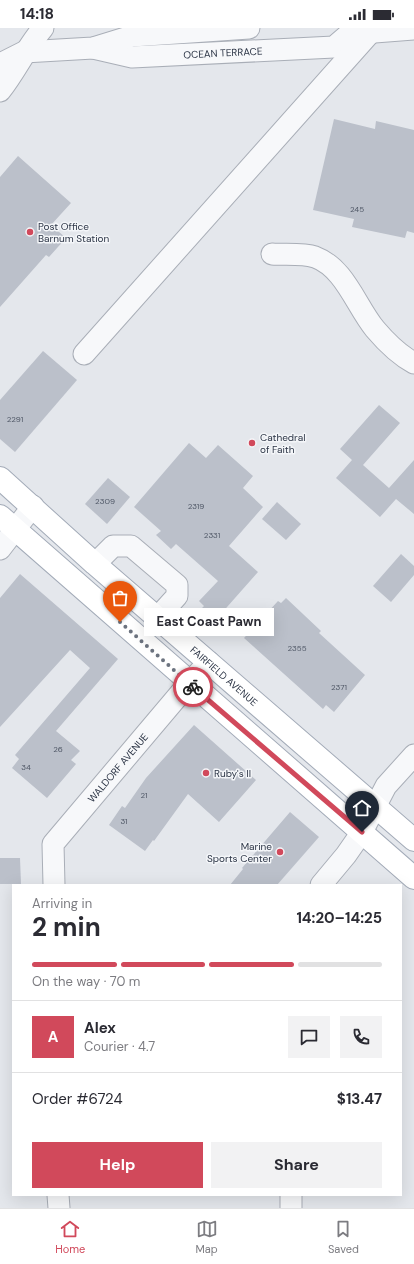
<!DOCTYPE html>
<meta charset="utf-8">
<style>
:root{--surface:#fff;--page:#f2f2f3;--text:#2b2b33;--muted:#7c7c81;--line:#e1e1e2;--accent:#d1495b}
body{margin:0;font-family:"DM Sans",sans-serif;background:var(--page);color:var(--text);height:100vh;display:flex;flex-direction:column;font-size:15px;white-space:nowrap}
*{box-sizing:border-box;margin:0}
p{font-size:13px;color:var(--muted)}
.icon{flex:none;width:22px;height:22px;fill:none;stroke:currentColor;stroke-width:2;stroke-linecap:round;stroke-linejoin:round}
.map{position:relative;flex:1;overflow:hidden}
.drawer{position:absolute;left:12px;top:856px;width:390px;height:312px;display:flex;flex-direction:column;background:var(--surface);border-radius:0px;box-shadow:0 4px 16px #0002}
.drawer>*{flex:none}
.pin{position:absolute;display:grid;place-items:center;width:34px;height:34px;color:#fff;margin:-41px -17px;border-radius:50% 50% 50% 0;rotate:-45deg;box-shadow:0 0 4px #0007}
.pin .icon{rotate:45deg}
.courier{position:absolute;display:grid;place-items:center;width:40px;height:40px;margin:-20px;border:3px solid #d1495b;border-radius:50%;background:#fff;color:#222;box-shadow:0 1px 5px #0007}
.bubble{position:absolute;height:28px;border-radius:0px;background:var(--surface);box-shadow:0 4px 16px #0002;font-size:13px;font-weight:700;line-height:28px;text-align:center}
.head em{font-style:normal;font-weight:700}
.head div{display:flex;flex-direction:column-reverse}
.head{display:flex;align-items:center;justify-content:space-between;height:68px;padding:0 20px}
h1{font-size:26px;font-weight:700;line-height:30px}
.bar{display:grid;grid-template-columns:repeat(4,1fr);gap:6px 4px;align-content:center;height:48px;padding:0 20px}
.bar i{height:5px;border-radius:3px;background:var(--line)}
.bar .active{background:var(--accent)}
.bar p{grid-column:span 4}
.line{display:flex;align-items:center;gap:10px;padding:0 20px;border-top:1px solid var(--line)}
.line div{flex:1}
.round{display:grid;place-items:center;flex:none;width:42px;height:42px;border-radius:0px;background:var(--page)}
.primary-button{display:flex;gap:8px;margin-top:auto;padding:8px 20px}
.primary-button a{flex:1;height:46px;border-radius:0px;background:var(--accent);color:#fff;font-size:16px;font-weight:700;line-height:46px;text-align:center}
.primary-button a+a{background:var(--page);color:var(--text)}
.status{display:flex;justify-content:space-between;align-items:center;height:28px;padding:0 20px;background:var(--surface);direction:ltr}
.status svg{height:11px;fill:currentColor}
.tabs{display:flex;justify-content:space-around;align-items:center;height:56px;border-top:1px solid var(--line);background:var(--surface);font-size:11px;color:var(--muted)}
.tabs a{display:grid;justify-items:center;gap:2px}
.tabs .active{color:var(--accent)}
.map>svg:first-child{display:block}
.building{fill:#bbc0ca}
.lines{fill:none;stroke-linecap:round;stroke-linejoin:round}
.minor-casing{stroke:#a9aeb7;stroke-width:23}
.major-casing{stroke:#a3abb8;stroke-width:24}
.minor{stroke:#f7f8fa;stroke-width:21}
.major{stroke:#fff;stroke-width:22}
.done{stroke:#6c737f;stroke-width:4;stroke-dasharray:0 7.2}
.route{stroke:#d1495b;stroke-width:5}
.poi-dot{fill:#d1495b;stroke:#f4f6f9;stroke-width:1.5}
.labels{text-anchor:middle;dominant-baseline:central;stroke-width:3;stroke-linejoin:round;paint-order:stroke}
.number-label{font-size:8px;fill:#4f5766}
.street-label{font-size:10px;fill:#2b3445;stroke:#f4f6f9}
.poi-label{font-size:10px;fill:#2b3445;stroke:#f4f6f9;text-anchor:start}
</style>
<div class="status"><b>14:18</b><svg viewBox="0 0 49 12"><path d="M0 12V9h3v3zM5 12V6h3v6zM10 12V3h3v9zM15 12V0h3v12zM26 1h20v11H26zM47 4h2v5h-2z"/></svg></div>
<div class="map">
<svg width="414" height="1180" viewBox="0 0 414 1180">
<rect width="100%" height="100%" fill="#e4e7ec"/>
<g class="building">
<polygon points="334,91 375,101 376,93 414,102 414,205 407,203 405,210 352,199 354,191 313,182"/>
<polygon points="18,128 71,175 51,197 66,210 49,229 46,227 0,279 0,149"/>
<polygon points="43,323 77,352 15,424 0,411 0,372"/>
<polygon points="379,377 400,395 363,437 389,460 414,432 414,486 396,471 380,489 336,450 352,432 340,421"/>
<polygon points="189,415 206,430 218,417 253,448 243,460 263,479 229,518 258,544 212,596 198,584 204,578 199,573 218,553 176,516 171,521 156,507 161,503 134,479"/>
<polygon points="108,450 130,469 107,496 85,476"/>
<polygon points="277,474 301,496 286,512 262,491"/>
<polygon points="401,526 414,538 414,547 391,574 373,558"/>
<polygon points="20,546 118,631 56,703 80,723 71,732 76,736 47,770 12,740 19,731 15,727 90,640 70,622 0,699 0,570"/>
<polygon points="286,570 321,603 319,605 365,647 334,684 326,677 323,681 244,610 278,573 281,575"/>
<polygon points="194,697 256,752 219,794 188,766 154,813 153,812 145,823 109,797 122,778 125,780 146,750"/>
<polygon points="290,784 319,809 277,857 230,857 243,841 242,840"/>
<polygon points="0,830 20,830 21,856 0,856"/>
</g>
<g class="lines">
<g class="minor-casing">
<g id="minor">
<path id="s1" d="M93 20 132 29 334 19 349 6 414 1"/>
<polyline points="0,36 24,24 93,20 132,8 249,0"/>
<path d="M0 63C16 43 26 20 43 0"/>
<path d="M272 226C285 227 303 225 315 229 345 240 356 278 375 301 386 314 399 327 414 335"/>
<polyline points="84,326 370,5"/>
<polyline points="0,521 33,478"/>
<polyline points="95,536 113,518 131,518 177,557 177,568 157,590"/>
<path id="s2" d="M54 857 53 816 189 655 209 634"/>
<polyline points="321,857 346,827 362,804 386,758 414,727"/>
<polyline points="58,1167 59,1180"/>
<polyline points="291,1167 291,1180"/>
</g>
</g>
<g class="major-casing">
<g id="major">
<path id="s3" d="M0 450 95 536 414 812"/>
<polyline points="0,488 414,850"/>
</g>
</g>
<use href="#minor" class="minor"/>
<use href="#major" class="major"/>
</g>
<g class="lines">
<polyline class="done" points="120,594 193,659"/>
<polyline class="route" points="193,659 362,804"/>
</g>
<g class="poi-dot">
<circle cx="30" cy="204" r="4"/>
<circle cx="252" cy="415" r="4"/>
<circle cx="206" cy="745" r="4"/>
<circle cx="280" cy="824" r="4"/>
</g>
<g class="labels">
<g class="number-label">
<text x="357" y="181">245</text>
<text x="15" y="391">2291</text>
<text x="105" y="473">2309</text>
<text x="196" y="478">2319</text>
<text x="212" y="507">2331</text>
<text x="297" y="620">2355</text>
<text x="339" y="659">2371</text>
<text x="58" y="721">26</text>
<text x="26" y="739">34</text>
<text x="144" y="767">21</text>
<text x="124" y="793">31</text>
</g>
<g class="street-label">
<text stroke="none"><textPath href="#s1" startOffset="131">OCEAN TERRACE</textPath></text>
<text stroke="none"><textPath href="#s3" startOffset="299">FAIRFIELD AVENUE</textPath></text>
<text stroke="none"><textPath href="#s2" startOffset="141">WALDORF AVENUE</textPath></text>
</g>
<g class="poi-label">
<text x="38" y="198">Post Office<tspan x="38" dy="12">Barnum Station</tspan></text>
<text x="260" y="409">Cathedral<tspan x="260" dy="12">of Faith</tspan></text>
<text x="214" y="745">Ruby's II</text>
<text x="272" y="818" text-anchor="end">Marine<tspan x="272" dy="12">Sports Center</tspan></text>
</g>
</g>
</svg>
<div class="pin" style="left:120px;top:594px;background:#ea580c"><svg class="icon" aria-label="bag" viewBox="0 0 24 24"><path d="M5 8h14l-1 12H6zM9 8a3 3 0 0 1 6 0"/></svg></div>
<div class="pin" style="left:362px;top:804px;background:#1f2937"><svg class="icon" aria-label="home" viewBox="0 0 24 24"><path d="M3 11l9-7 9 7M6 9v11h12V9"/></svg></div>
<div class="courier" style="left:193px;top:659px"><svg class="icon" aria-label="bike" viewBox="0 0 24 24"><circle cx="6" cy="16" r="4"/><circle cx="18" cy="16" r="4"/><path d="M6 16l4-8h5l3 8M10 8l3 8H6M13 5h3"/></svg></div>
<div class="bubble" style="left:144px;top:580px;width:130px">East Coast Pawn</div>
<section class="drawer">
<div class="head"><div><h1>2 min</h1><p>Arriving in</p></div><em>14:20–14:25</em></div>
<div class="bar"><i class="active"></i><i class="active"></i><i class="active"></i><i></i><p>On the way · 70 m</p></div>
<div class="line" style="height:72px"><b class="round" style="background:var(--accent);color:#fff">A</b><div><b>Alex</b><p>Courier · 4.7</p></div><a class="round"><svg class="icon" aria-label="chat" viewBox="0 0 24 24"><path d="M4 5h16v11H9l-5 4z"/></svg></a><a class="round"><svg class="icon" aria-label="phone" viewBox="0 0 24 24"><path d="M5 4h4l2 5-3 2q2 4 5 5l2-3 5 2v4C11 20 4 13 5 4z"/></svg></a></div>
<div class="line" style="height:52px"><div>Order #6724</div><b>$13.47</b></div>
<div class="primary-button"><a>Help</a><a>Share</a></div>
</section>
</div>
<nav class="tabs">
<a class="active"><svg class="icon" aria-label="home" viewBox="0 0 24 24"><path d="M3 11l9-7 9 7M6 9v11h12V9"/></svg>Home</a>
<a><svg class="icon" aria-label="map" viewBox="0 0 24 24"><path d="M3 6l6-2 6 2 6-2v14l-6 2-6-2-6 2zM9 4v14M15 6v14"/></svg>Map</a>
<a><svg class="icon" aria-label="saved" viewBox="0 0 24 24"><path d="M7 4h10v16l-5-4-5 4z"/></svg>Saved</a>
</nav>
